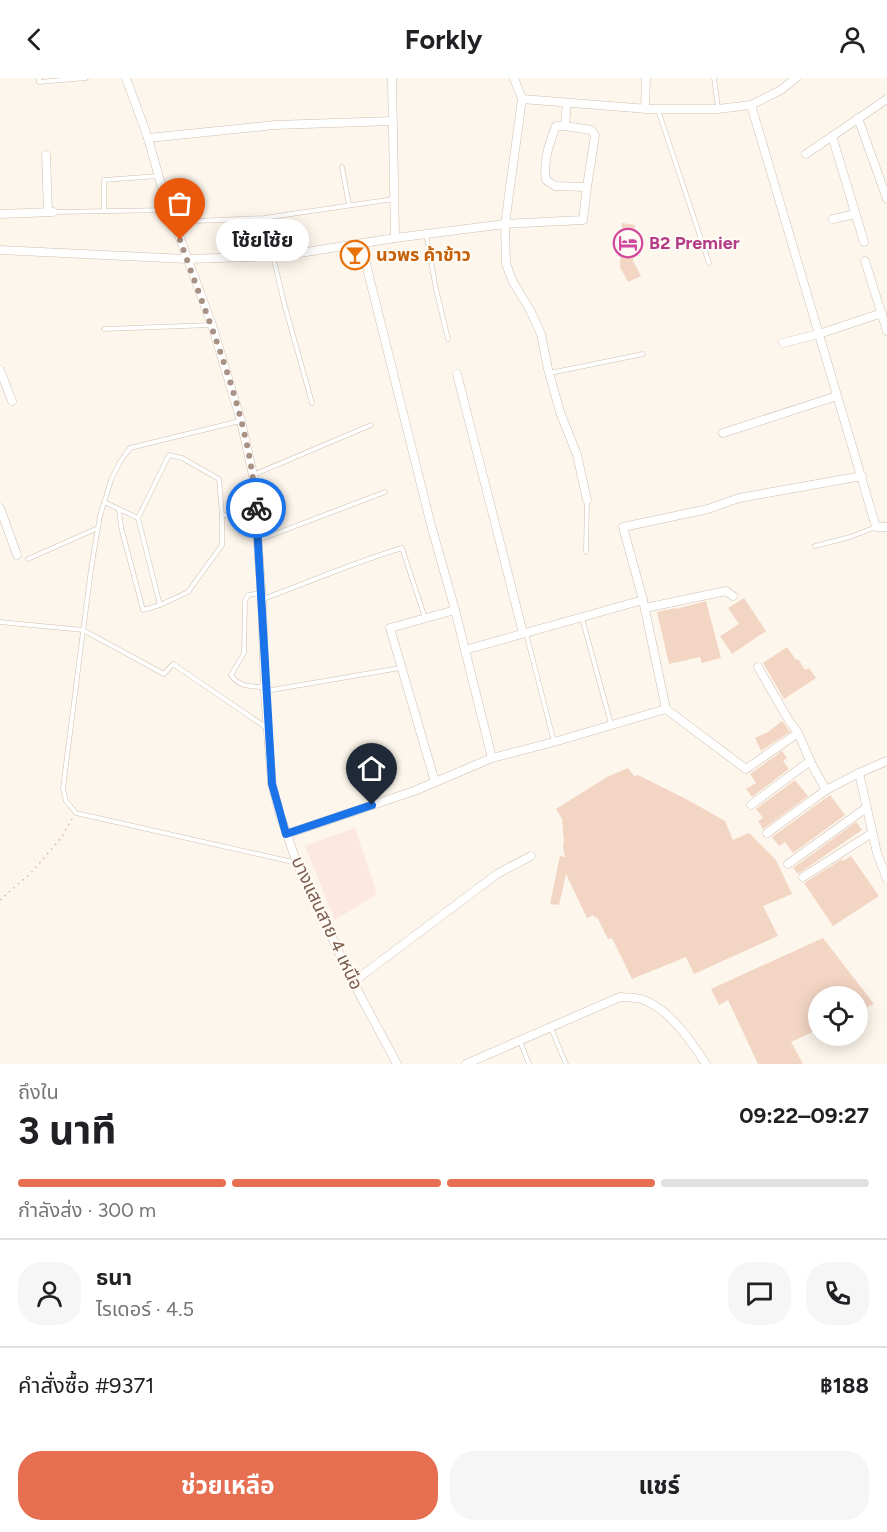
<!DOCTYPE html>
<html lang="th">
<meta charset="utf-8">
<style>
:root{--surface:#fff;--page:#f6f6f6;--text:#202124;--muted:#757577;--line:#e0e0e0;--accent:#e76f51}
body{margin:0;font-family:Figtree,"Noto Sans Thai",sans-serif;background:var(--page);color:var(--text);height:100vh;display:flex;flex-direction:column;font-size:22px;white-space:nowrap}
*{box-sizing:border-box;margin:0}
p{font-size:20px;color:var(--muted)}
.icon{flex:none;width:33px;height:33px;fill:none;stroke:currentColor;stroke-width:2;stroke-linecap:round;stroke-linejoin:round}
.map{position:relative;height:986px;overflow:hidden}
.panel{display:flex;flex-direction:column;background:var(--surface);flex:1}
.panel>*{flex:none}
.buttons{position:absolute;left:808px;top:908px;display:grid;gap:12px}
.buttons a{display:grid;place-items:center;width:60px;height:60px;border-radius:50%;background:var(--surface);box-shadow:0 3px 15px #0003;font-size:30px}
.pin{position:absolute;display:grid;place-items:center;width:51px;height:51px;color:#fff;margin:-62px -26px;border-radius:50% 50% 50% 0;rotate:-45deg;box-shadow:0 0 6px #0007}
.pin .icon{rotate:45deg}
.courier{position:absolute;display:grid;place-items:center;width:60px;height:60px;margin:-30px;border:4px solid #1a73e8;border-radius:50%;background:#fff;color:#222;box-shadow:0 2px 8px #0007}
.bubble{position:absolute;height:42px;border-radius:21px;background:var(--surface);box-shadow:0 3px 15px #0003;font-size:20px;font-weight:700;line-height:42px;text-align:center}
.overview em{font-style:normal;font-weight:700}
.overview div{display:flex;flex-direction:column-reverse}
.overview{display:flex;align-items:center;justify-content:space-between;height:102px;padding:0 18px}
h1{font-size:39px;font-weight:700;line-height:45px}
.bar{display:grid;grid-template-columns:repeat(4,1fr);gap:9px 6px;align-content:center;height:72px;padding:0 18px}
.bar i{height:8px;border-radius:4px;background:var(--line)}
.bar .current{background:var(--accent)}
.bar p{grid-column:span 4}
.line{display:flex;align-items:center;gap:15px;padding:0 18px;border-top:2px solid var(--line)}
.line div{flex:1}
.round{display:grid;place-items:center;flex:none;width:63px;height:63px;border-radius:24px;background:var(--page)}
.cta{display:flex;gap:12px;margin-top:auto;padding:12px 18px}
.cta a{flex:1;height:69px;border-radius:24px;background:var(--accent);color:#fff;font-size:24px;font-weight:700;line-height:69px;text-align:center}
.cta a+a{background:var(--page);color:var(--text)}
header{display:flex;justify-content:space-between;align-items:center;height:78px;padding:0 18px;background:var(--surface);font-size:27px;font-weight:700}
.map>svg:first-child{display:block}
.commercial{fill:#fde8e0}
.building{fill:#f3d5c3}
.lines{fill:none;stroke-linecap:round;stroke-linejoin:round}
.lane-casing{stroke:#d1beb0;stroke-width:5}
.street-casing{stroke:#d1beb0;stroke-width:9}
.path{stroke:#d9b8a5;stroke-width:1.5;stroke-dasharray:1.5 4.5;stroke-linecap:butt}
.lane{stroke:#fff;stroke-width:4}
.street{stroke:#fff;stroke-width:8}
.done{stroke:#a89285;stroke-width:6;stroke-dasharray:0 10.8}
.route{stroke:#1a73e8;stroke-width:8}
.labels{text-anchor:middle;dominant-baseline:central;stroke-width:4.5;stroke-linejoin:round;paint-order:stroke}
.hotel-label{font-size:18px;font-weight:bold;fill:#b23c85;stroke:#fffaf3;text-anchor:start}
.food-label{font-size:18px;font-weight:bold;fill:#c56008;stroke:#fffaf3;text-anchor:start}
.street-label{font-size:18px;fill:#7a5c4d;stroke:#fffaf3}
</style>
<header><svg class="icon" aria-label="back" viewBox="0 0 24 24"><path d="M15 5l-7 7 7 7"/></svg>Forkly<svg class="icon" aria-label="person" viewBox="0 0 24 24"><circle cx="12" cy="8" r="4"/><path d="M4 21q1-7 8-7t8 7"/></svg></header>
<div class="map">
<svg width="887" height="986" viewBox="0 0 887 986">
<rect width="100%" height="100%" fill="#fdf6ec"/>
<polygon class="commercial" points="355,750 377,816 335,842 305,768"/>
<g class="building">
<polygon points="622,145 635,147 633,183 641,198 628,204 620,189"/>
<polygon points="744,520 766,553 732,576 720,558 739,546 728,530"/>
<polygon points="706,523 721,580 702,585 700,579 669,586 657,534 676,530 676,531"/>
<polygon points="787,569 796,582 798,581 805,592 809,590 816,600 784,621 763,585"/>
<polygon points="782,643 790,654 761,673 755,660 768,654"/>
<polygon points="782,673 787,680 783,683 789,691 752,719 746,711 756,705 750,696"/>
<polygon points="628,690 634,698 638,697 686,721 725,743 733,762 749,755 776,782 792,816 763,828 778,858 694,896 686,879 632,901 612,860 608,861 597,839 595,840 594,837 587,840 566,796 559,827 550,826 560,778 565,779 563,769 564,763 562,741 556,731 607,699"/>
<polygon points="795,702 808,718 763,751 758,743 763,740 756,731"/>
<polygon points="830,717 845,737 793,775 785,764 779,768 772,759"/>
<polygon points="856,744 862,752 798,796 793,790"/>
<polygon points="851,778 879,818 833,848 804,805 842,781 843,783"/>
<polygon points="823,860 874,926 858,933 858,918 819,918 819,951 791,964 803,986 758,986 728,922 719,927 711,911"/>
</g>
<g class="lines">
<g class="lane-casing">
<g id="lane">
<polyline points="39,0 39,4 86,0"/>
<polyline points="714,0 718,30"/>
<polyline points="658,32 709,185"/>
<polyline points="342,89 349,127"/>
<polyline points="104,133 104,102 158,98"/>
<polyline points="53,134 169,132"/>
<polyline points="175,144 264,140 394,121"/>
<polyline points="426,156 436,211 448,261"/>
<polyline points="273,178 284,225 312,325"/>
<polyline points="104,251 211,247"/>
<polyline points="550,295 643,276"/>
<polyline points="240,343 130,370 120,384 111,402 100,438 91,491 63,710 66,723 76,735 297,785"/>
<polyline points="253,397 371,347"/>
<polyline points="104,424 138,440 160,527"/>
<polyline points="119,432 121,449 143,532 160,527 188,514 222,467 222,437 219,401 182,380 169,377 138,440"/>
<polyline points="222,437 256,437"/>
<polyline points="259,462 385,414"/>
<polyline points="815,468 850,459 876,449"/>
<polyline points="586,474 587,422"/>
<polyline points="28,481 98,450"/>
<path d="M261 515 248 517 245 523 244 575 231 597C239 609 250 608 263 609"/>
<path d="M263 521C309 504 355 484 402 470L425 540"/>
<polyline points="582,540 611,646"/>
<polyline points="0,544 83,552 164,596 173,586 267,650"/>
<polyline points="526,555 554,664"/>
<polyline points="266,613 400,590"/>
<polyline points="551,950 566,986"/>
<polyline points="520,963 529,986"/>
</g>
</g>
<g class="street-casing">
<g id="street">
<polyline points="126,0 148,60 160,103 174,144 212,247 241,343 253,397 262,522 265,614 272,706 280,737 297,785 353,904 397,986"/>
<polyline points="392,0 395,160"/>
<polyline points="514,0 522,21 505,146 506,186 513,204 530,232 541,256 548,291 560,334 577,377 587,422"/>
<polyline points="522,21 648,31 718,31 751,27 781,12 796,0"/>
<polyline points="751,27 876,449 887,449"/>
<polyline points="645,31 646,0"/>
<polyline points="858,40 887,121"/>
<path d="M565 48 591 52 595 57 587 109 555 108 546 102C543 83 549 66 556 48H565L567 25"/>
<polyline points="832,58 864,164"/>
<polyline points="148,60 275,47 392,43"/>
<polyline points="806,76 887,21"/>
<polyline points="46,77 48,134"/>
<polyline points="0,136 53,134"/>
<polyline points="833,141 855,136"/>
<polyline points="361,166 431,447 455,532 492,680"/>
<polyline points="0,172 187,181 281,178 395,160 505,146 583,142 587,109"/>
<polyline points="865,183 887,253"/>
<polyline points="783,265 819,256 882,235"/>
<polyline points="0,292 12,323"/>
<polyline points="457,296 523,555"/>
<polyline points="723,355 837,318"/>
<polyline points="0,430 17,477"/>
<polyline points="645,530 726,513 733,518"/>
<polyline points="465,572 643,522"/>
<polyline points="758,589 788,641 798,655 812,687 826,712"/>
<polyline points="666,631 643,522 623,449 708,431 739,420 862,398"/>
<polyline points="859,695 877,775 887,801"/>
<polyline points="435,704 390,550 455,532"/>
<polyline points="751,727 810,683"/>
<polyline points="767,755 826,712 859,695 887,683"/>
<polyline points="287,756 414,713 492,680 554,664 666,631 746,691 798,655"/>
<polyline points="788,786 866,730"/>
<polyline points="803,799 872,755"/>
<polyline points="353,904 497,796 531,778"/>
<path d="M466 986 620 919C627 920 637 919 644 922 670 932 691 963 706 986"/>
</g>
</g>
<polyline class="path" points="0,822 31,795 61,760 72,741"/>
<use href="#lane" class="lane"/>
<use href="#street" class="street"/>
</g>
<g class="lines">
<path class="done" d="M180 162C210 249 250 338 256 430"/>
<polyline class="route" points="256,430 272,706 286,756 372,727"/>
</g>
<defs>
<g id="hotel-ring" transform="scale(1.5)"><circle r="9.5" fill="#fffaf3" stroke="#d1479c" stroke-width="1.5"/><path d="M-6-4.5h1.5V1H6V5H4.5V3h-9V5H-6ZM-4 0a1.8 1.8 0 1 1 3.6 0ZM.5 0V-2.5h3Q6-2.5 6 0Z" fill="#d1479c"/></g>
<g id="bar-ring" transform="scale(1.5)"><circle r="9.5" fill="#fffaf3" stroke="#e8710a" stroke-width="1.5"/><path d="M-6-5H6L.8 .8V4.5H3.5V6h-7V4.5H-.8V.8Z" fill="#e8710a"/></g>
</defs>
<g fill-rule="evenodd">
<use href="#hotel-ring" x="628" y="165"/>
<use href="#bar-ring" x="355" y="177"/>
</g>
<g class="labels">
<g class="hotel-label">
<text x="649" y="165">B2 Premier</text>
</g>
<g class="food-label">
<text x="376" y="177">นวพร ค้าข้าว</text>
</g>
<g class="street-label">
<text transform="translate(327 845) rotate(65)">บางแสนสาย 4 เหนือ</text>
</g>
</g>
</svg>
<div class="buttons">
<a><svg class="icon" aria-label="locate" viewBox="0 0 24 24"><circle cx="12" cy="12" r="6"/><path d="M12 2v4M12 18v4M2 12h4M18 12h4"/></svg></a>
</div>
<div class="pin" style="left:180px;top:162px;background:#ea580c"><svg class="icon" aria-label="bag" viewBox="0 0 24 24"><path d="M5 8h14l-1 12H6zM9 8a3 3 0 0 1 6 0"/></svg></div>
<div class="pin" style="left:372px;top:727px;background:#1f2937"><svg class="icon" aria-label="home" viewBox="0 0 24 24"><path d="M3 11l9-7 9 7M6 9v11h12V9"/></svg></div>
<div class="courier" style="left:256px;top:430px"><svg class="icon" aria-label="bike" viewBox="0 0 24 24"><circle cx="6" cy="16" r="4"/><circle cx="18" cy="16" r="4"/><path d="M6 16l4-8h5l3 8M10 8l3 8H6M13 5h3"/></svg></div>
<div class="bubble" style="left:216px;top:141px;width:93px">โซ้ยโซ้ย</div>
</div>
<section class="panel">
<div class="overview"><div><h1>3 นาที</h1><p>ถึงใน</p></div><em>09:22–09:27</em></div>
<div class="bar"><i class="current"></i><i class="current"></i><i class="current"></i><i></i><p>กำลังส่ง · 300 m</p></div>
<div class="line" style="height:108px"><a class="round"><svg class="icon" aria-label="person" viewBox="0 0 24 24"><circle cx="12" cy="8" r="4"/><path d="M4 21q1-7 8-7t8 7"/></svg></a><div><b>ธนา</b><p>ไรเดอร์ · 4.5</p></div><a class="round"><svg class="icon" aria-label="chat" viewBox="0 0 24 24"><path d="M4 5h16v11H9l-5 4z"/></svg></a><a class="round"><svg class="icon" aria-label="phone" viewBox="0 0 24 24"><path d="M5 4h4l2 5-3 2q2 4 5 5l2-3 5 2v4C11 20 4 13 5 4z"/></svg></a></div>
<div class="line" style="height:78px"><div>คำสั่งซื้อ #9371</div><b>฿188</b></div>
<div class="cta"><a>ช่วยเหลือ</a><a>แชร์</a></div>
</section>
